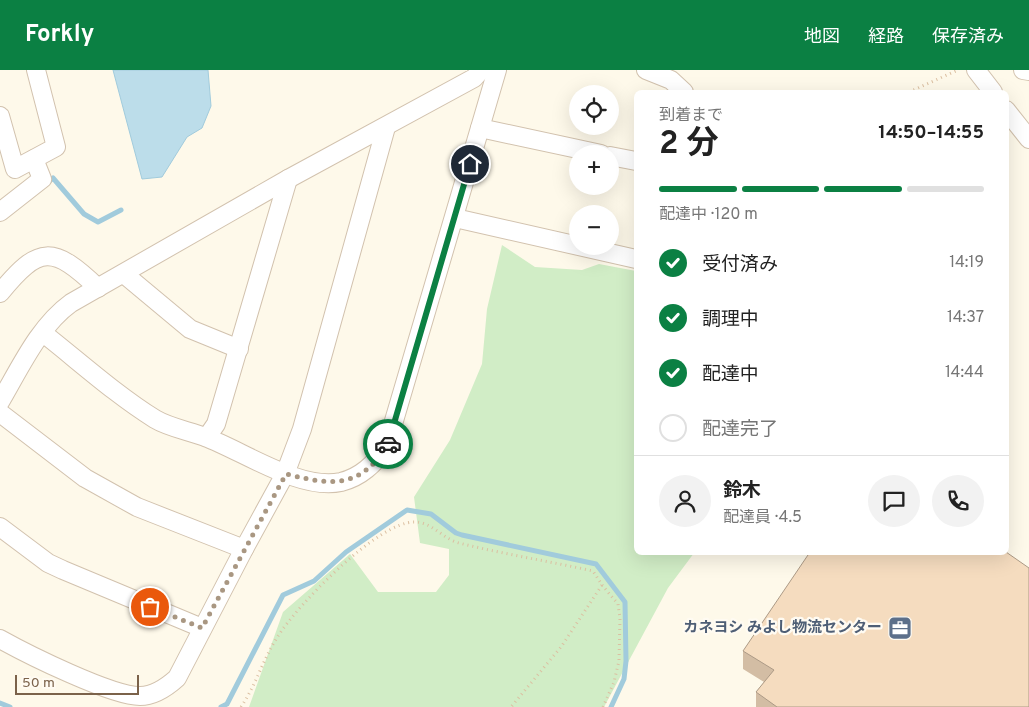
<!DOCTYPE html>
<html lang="ja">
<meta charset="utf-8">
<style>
:root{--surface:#fff;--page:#f2f2f2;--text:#222;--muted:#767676;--line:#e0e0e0;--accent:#0b8043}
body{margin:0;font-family:Overpass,"Noto Sans JP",sans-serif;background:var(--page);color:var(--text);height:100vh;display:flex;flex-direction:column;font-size:19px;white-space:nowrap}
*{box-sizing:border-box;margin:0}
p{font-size:16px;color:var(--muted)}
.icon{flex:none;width:28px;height:28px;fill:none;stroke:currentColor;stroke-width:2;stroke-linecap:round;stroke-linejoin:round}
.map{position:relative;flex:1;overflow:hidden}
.panel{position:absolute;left:634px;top:20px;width:375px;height:465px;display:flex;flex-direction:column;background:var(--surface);border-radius:8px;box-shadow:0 5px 20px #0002}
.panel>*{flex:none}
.fabs{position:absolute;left:569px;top:15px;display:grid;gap:10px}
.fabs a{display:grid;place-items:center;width:50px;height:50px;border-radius:50%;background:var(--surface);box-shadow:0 5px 20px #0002;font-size:25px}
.scale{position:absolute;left:15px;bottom:12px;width:124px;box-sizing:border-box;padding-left:5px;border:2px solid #7b624a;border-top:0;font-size:14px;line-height:18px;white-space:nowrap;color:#7b624a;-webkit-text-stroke:4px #fffbf2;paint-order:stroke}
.pin{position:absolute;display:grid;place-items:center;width:42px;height:42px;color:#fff;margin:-21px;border:2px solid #fff;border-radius:50%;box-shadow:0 1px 5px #0007}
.courier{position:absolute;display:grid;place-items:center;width:50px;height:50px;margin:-25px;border:4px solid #0b8043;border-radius:50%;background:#fff;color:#222;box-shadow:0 1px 6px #0007}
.head em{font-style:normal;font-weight:700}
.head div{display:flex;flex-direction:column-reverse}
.head{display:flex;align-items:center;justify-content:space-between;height:85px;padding:0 25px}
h1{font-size:32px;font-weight:700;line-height:38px}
.bar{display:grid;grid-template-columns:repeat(4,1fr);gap:8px 5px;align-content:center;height:60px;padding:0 25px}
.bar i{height:6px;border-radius:4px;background:var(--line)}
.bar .on{background:var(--accent)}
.bar p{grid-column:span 4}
.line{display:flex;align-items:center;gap:12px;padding:0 25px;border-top:1px solid var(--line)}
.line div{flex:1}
.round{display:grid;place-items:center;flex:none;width:52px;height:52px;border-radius:26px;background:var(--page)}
ol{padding:0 25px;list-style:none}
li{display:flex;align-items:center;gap:15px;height:55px}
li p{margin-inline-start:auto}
li .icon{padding:5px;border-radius:50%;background:var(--accent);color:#fff;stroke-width:4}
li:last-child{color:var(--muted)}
li i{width:28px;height:28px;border:2px solid var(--line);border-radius:50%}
header{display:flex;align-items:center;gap:30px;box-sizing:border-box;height:70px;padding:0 25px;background:var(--accent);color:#fff}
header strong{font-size:24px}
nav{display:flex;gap:28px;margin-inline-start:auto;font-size:18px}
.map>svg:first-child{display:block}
.green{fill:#d1edc6}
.water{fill:#bcddea;stroke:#a1cbdc}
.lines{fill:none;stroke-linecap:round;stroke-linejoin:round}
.stream{stroke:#a1cbdc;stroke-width:5}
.minor-casing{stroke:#d2c2ae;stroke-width:20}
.path{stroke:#dbbfa1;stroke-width:3;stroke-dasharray:1 4;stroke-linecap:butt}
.minor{stroke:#fff;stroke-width:18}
.wall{fill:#d3bda4}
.building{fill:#f5dcbf;stroke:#ac9a86}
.done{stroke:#a99782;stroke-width:5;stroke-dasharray:0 9}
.route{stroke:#0b8043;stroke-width:6}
.labels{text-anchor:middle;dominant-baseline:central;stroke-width:4.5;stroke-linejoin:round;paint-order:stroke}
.service-label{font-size:15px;font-weight:bold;fill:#4e5e75;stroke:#fffbf2;text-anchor:end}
</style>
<header>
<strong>Forkly</strong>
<nav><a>地図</a><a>経路</a><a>保存済み</a></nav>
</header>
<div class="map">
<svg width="1029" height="637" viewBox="0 0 1029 637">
<rect width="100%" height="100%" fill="#fef9ea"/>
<polygon class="green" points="502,175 535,197 582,200 599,194 636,201 636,482 694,483 668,518 604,637 249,637 283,542 350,484 378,522 436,522 449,505 449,479 420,473 414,427 450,370 482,294 487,239"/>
<polygon class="water" points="113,0 208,0 211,36 202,58 187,67 162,107 142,109"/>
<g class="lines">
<g class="stream">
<polyline points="47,113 53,108 84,144 98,152 121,140"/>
<polyline points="0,633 10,637"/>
<polyline points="221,637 227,634 283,525 314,511 346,482 407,440 431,444 456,463 462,465 596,494 625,532 626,591 624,609 611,637"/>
</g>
<g class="minor-casing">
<g id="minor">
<polyline points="646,0 671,10 684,22"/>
<polyline points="976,0 993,22"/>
<polyline points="1023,0 1029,1"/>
<polyline points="1006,40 1029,69"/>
<polyline points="0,46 15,99 56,77 36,0"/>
<polyline points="480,58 601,84"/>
<polyline points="610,86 636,91"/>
<polyline points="0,142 42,109 34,89"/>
<polyline points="455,148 636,189"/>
<polyline points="124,204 190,259 239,279"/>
<path d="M0 223C39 175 53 175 98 218"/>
<path d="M43 263C80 292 115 324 155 349 170 358 190 361 205 367 243 381 300 421 341 412 361 407 374 394 386 378L497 0"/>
<path d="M0 332C20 298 39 256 71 233L288 109 474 8 481 0"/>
<polyline points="0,343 85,408 137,437 244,479"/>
<polyline points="207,367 216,354 288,109"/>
<polyline points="0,457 48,493 63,500 202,558"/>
<path d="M0 569C27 584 111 626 140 626 154 626 167 617 177 608L244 479 285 404 302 359 386 57"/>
</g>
</g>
<g class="path">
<polyline points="909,22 958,0"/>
<polyline points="602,515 618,534 620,548 619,591 614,612 603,637"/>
<path d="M241 637C256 615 263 589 278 566 297 536 378 451 415 452 432 452 443 469 459 473 503 484 548 491 593 501L602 515 561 577 511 637"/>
</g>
<use href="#minor" class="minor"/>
</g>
<polygon class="wall" points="743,581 1029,637 756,637 756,622 764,612 743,599"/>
<polygon class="building" points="810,482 1006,482 1029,498 1029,637 777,637 756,622 774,600 743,581"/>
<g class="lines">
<path class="done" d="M150 537 202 558 286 404C316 411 345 420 371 396 377 390 385 383 388 374"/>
<polyline class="route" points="388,374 470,94"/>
</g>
<defs>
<g id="office-square" transform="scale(1.25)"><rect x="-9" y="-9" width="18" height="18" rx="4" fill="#5c6f8a" stroke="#fffbf2"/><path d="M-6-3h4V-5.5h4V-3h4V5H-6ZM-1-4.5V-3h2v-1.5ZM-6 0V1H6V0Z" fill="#fff"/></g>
</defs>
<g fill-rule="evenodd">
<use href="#office-square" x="900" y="558"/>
</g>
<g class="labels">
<g class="service-label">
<text x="882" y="558">カネヨシ みよし物流センター</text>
</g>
</g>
</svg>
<div class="fabs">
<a><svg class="icon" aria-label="locate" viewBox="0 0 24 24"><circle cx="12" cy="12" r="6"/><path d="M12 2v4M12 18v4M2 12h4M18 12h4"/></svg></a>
<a>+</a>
<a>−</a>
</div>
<div class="scale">50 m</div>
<div class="pin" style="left:150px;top:537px;background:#ea580c"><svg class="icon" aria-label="bag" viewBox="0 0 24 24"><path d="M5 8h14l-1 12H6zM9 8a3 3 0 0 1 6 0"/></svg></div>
<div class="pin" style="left:470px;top:94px;background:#1f2937"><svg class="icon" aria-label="home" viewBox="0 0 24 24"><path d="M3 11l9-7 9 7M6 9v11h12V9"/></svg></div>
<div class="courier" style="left:388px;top:374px"><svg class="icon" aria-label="car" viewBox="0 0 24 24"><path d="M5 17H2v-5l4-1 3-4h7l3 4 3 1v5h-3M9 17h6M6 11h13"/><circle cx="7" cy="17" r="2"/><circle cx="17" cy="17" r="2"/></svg></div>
<section class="panel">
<div class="head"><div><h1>2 分</h1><p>到着まで</p></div><em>14:50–14:55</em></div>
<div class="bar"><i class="on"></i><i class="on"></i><i class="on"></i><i></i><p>配達中 · 120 m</p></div>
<ol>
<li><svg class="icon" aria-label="check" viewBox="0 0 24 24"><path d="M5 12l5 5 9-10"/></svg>受付済み<p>14:19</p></li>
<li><svg class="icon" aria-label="check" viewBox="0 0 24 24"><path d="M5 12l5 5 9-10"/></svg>調理中<p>14:37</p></li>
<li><svg class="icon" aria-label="check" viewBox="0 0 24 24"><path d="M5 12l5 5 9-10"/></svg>配達中<p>14:44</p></li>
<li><i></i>配達完了</li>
</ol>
<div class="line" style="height:90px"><a class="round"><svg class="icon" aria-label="person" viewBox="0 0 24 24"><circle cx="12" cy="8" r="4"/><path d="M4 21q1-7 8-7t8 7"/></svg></a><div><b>鈴木</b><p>配達員 · 4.5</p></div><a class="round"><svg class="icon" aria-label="chat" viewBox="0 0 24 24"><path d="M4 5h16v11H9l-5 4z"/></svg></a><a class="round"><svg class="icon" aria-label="phone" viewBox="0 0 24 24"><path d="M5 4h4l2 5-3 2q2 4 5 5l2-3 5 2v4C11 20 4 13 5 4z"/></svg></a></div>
</section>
</div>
